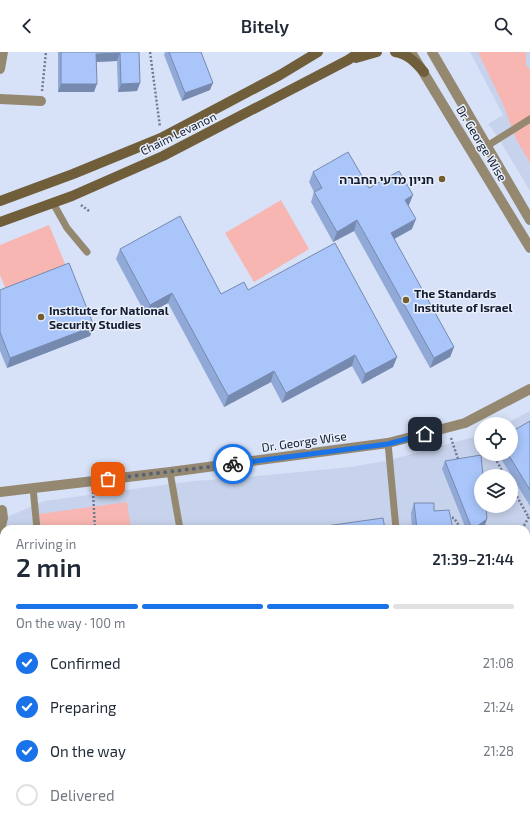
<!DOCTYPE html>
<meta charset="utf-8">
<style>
:root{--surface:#fff;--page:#f2f2f3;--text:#1f2937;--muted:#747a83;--line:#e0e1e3;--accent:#1a73e8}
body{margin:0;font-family:"Exo 2","Noto Sans Hebrew",sans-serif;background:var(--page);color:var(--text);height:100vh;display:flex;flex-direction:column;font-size:15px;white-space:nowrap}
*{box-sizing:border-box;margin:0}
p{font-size:13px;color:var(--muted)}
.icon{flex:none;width:22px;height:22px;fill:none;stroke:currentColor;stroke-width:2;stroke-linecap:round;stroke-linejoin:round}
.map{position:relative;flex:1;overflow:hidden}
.drawer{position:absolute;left:0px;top:473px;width:530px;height:300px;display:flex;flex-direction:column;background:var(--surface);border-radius:12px 12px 0 0;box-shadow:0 2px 10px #0003}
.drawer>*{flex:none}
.fabs{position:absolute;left:474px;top:365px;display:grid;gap:8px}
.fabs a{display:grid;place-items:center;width:44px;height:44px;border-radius:50%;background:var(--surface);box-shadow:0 2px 10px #0003;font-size:20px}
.pin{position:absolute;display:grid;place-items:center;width:34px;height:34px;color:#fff;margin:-17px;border-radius:8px;box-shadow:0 2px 6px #0006}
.courier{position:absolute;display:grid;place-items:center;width:40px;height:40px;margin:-20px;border:3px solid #1a73e8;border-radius:50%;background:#fff;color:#222;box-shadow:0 1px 5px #0007}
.overview em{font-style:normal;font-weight:600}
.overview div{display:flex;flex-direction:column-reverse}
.overview{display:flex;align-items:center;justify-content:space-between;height:68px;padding:0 16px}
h1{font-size:26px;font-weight:600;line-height:30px}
.bar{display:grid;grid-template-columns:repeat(4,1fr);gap:6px 4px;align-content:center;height:48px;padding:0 16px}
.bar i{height:5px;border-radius:3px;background:var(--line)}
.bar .active{background:var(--accent)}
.bar p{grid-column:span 4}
ol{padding:0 16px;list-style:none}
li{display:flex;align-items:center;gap:12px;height:44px}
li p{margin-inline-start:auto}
li .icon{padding:4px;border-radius:50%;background:var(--accent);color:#fff;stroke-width:4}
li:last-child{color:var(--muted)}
li i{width:22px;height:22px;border:2px solid var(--line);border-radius:50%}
header{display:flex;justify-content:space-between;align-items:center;height:52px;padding:0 16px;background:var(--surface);font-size:18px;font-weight:600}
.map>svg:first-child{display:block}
.built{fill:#c7d3ec;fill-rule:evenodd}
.green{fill:#f7b6b1}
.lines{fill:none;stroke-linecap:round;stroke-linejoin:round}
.path{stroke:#707a8f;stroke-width:2.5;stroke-dasharray:2 2;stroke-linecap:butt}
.lane{stroke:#958871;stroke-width:7}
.street{stroke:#958871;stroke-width:10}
.secondary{stroke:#705e3b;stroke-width:10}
.wall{fill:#91a9d7}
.shaded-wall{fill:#768aaf}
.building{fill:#a9c5fa;stroke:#768aaf}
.done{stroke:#586277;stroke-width:4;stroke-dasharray:0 7.2}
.route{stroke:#1a73e8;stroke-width:5}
.poi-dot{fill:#755d2d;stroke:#e9effa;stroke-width:1.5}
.labels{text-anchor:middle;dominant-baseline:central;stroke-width:3;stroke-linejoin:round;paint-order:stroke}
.street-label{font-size:12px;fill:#141d31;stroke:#e9effa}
.poi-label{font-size:12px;font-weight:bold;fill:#141d31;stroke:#e9effa;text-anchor:start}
</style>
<header><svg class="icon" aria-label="back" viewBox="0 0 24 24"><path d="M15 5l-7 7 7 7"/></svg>Bitely<svg class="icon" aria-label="search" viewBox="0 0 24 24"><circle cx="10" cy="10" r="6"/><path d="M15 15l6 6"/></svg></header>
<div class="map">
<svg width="530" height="773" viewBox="0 0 530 773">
<rect width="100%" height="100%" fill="#d7e2f8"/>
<g class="built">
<polygon points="470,0 530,0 530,139 499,87 488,72 503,63"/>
<path d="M530 359V773H0V468L44 449 193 429 237 426 351 415 390 408 481 383V402H511V372H505ZM481 424H511V454H481ZM4 477H526V769H4Z"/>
</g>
<g class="green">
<polygon points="478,0 526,0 526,13 530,18 530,111 516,87 503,52"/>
<polygon points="281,148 309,197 254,230 225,181"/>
<polygon points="49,173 66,214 6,238 0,223 0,193"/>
<polygon points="127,450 131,477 41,477 39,462"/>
<polygon points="4,489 4,523 0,524 0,497"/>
<polygon points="4,569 4,671 0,672 0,570"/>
<polygon points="526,633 527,655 530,655 530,685 526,685"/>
<rect x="66" y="769" width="71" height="4"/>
<rect x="297" y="769" width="77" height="4"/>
<rect x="421" y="769" width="57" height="4"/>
</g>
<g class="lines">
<g class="path">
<polyline points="150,0 160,75"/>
<polyline points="42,39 46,0"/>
<polyline points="81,153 89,159"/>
<polyline points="451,386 459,410"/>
<polyline points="493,402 505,424"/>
<polyline points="479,405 481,391"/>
<polyline points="511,434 529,466"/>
<polyline points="93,440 95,477"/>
<polyline points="448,465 454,466 461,477"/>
<polyline points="484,472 484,475 491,477"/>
<polyline points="522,477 530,463"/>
<polyline points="526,490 530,490"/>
<polyline points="0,586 4,586"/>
<polyline points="0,634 4,633"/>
<polyline points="526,678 530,678"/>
<polyline points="526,713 530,712"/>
<polyline points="0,739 4,739"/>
<polyline points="78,769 79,773"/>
<polyline points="121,769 121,773"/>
<polyline points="131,769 131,773"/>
<polyline points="315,773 315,769"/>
</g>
<g class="lane">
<polyline points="487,94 530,67"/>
<polyline points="53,151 67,176 87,200"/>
<polyline points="388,391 396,477"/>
<polyline points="170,420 180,477"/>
<polyline points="33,436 37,477"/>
<polyline points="154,769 155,773"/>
<polyline points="274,769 274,773"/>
<polyline points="287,769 288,773"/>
</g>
<g class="street">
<polyline points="411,0 530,196"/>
<polyline points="432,0 530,168"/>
<polyline points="0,17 3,0"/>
<polyline points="0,47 41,49"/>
<polyline points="0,440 170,420 388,391 465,371 530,337"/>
<polyline points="0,477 3,466 2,458"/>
</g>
<g class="secondary">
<path d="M395 0C408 2 415 10 424 20"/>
<polyline points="356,6 377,0"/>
<polyline points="0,149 73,122 161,86 280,23 318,0"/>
<polyline points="0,170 72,144 163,104 348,8 360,0"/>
</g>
</g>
<g class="wall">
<polygon points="58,0 139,0 140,31 137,39 118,40 117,9 96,10 94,40 58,40"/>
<polygon points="165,0 201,0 210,38 182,49 164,3"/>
<polygon points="313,120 369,136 409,153 408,154 412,177 394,187 454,295 450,305 430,316 354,179 333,190 311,150 314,140 309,130"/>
<polygon points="120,197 221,242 248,238 397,305 393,315 362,332 352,314 282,351 271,330 224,355 168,251 146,263 116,207"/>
<polygon points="0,238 94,274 90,284 7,316 0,299"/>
<polygon points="530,369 530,454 498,402 511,402"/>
<polygon points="445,409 487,467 484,475 481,477 466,477 442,417"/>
<polygon points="414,451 434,459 453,477 412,477 411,461"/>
<polygon points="374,769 428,769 429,773 374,773"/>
<rect x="478" y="769" width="48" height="4"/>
</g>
<g class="shaded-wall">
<polygon points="120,1 117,9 93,10 96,2"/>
<polygon points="140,31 137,39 118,40 121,32"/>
<polygon points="213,31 210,38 182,49 185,41"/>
<polygon points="61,32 97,32 94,40 58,40"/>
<polygon points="413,143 409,153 401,158 405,148"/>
<polygon points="416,167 412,177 387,191 391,181"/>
<polygon points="357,168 354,179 333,190 337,180"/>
<polygon points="172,241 168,251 146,263 150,253"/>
<polygon points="94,274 90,284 7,316 10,306"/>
<polygon points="454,295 450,305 430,316 434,306"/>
<polygon points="355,303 352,314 282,351 286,341"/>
<polygon points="397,305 393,315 362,332 365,322"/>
<polygon points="274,319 271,330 224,355 228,344"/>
<polygon points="487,467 484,475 481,477 473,477"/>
<rect x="0" y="548" width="4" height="20"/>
<polygon points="3,700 4,700 4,719 0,720 0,706"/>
<polygon points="63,769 69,769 67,773 51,773 52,770"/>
</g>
<g class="building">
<polygon points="61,0 139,0 140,31 121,32 120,1 96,2 97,32 61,32"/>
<polygon points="169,0 201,0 213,31 185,41"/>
<polygon points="348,100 369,136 399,119 413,143 405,148 416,167 391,181 454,295 434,306 357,168 337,180 314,140 322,136 313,120"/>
<polygon points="180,164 221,242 244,230 248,238 335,191 397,305 365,322 355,303 286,341 274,319 228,344 172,241 150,253 120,197"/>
<polygon points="69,211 94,274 10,306 0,280 0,238"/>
<polygon points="530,369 530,438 508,402 511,402 511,380"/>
<polygon points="481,403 483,424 481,424 481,454 486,454 487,467 473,477 472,477 445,409"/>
<polygon points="414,451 434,451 434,459 449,458 453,477 417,477"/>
<polygon points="383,466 385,477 305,477"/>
<rect x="0" y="519" width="4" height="29"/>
<polygon points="0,656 4,656 4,700 3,700 4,705 0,706"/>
<polygon points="0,746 4,746 4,769 63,769 52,770 52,773 0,773"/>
<polygon points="526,759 526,773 482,773 482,769 526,769"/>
<polygon points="378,769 428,769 429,773 378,773"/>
</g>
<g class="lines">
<polyline class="done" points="108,427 233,412"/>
<polyline class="route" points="233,412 388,392 425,382"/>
</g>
<g class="poi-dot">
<circle cx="442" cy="127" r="4"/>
<circle cx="406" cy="248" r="4"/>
<circle cx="41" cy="265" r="4"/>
</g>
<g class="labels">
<g class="street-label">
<text transform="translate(178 81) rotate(-26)">Chaim Levanon</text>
<text transform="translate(482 91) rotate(59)">Dr. George Wise</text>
<text transform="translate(304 389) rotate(-8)">Dr. George Wise</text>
</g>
<g class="poi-label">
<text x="434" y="127" text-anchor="end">חניון מדעי החברה</text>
<text x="414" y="241">The Standards<tspan x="414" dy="14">Institute of Israel</tspan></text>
<text x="49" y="258">Institute for National<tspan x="49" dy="14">Security Studies</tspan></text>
</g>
</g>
</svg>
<div class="fabs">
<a><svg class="icon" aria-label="locate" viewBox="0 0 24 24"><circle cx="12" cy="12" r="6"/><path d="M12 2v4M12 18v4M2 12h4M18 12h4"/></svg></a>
<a><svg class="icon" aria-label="layers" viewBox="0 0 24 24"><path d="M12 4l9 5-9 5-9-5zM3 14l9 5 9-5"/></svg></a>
</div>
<div class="pin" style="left:108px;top:427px;background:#ea580c"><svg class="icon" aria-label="bag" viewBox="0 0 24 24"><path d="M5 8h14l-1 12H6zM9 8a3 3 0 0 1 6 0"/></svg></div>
<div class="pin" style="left:425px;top:382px;background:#1f2937"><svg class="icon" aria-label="home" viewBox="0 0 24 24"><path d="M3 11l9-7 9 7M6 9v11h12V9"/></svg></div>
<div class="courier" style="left:233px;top:412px"><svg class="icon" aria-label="bike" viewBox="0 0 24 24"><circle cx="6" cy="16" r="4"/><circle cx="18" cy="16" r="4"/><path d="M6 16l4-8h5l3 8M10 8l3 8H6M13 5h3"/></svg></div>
<section class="drawer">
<div class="overview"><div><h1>2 min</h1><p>Arriving in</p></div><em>21:39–21:44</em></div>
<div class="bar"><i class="active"></i><i class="active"></i><i class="active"></i><i></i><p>On the way · 100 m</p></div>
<ol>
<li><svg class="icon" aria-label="check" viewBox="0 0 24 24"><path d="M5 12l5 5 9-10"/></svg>Confirmed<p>21:08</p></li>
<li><svg class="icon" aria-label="check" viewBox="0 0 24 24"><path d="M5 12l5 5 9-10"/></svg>Preparing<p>21:24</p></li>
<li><svg class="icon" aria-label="check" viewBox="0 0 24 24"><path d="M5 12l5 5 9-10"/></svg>On the way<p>21:28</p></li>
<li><i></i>Delivered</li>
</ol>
</section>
</div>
